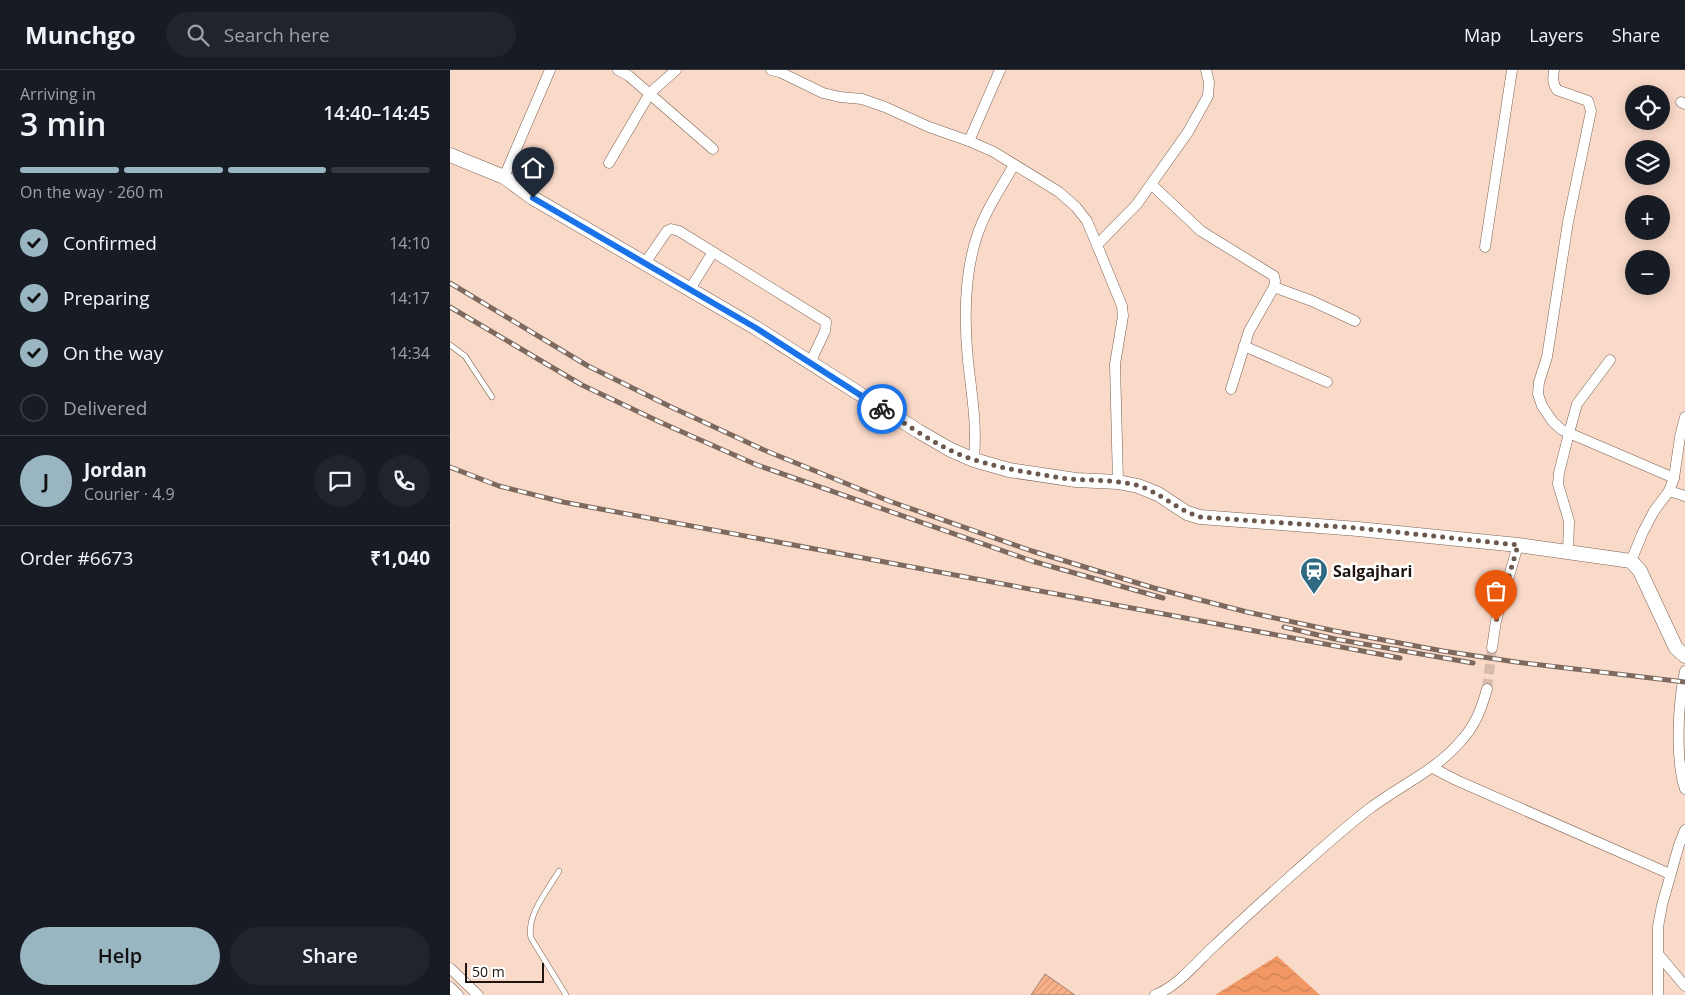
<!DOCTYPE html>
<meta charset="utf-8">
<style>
:root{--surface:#171b24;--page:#20242c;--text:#f1f3f6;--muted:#9ea1a6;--line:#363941;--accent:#9ab5c2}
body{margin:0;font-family:"Open Sans",sans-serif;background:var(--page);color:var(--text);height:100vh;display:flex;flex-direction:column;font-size:19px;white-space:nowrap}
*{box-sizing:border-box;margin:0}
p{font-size:16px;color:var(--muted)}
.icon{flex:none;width:28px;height:28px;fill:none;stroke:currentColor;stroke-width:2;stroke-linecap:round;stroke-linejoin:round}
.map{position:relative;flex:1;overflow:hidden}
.sheet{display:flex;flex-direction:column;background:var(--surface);width:450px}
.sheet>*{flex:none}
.controls{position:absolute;left:1175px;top:15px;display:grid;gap:10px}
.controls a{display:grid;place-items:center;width:45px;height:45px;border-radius:50%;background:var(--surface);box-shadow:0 2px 12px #0003;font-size:25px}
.scale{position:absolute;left:15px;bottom:12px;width:79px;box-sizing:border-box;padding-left:5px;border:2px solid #1e130d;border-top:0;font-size:14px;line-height:18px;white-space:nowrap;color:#1e130d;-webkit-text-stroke:4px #fff;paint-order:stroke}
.pin{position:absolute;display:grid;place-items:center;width:42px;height:42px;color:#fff;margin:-51px -21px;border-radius:50% 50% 50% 0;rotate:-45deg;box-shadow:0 0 5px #0007}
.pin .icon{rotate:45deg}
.courier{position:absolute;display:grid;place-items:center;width:50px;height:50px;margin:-25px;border:4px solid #1a73e8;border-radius:50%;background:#fff;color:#222;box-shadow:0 1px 6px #0007}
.head em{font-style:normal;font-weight:600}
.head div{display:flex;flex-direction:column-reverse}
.head{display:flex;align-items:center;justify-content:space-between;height:85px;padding:0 20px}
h1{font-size:32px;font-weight:600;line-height:38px}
.bar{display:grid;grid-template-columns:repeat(4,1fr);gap:8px 5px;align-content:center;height:60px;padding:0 20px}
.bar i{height:6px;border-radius:4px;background:var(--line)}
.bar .active{background:var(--accent)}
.bar p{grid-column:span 4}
.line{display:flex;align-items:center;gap:12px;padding:0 20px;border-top:1px solid var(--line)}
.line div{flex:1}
.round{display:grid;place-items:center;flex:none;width:52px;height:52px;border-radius:26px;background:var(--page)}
ol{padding:0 20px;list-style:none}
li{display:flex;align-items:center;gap:15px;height:55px}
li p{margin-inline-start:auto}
li .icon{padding:5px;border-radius:50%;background:var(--accent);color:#111;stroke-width:4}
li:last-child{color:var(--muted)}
li i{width:28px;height:28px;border:2px solid var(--line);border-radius:50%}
.primary-button{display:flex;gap:10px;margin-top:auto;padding:10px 20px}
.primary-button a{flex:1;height:58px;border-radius:30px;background:var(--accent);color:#111;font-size:20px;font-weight:600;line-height:58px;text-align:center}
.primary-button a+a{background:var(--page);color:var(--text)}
header{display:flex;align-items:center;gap:30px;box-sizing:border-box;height:70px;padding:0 25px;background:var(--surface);border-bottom:1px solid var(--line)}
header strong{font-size:24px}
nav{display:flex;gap:28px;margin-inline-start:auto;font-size:18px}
.search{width:350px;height:45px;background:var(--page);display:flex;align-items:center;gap:12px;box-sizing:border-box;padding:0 18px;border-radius:28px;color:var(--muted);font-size:19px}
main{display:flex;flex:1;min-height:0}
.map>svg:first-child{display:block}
.water{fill:url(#water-waves)}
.building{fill:url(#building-hatch);stroke:#9f8273}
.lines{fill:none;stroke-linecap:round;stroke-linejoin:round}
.minor-tunnel{stroke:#d8bbac;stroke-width:10;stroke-dasharray:10 5;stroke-linecap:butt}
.service-casing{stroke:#7c6152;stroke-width:6}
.minor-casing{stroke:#7c6152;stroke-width:11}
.secondary-casing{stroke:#7c6152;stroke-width:15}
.service{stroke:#fff;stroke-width:5}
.minor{stroke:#fff;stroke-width:10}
.secondary{stroke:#fff;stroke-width:14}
.rail-casing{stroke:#7d695e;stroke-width:5}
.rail{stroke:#fff;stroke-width:3;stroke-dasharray:9;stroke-linecap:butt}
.done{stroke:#6b584e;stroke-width:5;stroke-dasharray:0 9}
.route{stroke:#1a73e8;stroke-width:6}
.labels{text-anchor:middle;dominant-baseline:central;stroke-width:5;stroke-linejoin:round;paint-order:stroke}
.poi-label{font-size:16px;font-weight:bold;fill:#1e130d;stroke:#fff;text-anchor:start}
</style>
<header>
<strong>Munchgo</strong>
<div class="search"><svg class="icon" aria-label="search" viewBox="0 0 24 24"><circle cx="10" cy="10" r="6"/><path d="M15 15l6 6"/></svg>Search here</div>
<nav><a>Map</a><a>Layers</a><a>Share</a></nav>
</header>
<main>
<section class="sheet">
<div class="head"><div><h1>3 min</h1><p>Arriving in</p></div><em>14:40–14:45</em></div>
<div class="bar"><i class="active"></i><i class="active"></i><i class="active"></i><i></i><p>On the way · 260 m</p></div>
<ol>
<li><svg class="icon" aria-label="check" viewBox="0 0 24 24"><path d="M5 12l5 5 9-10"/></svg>Confirmed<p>14:10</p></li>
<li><svg class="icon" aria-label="check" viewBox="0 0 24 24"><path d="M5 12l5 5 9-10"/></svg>Preparing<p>14:17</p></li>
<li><svg class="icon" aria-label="check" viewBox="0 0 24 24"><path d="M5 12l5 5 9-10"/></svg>On the way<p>14:34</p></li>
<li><i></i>Delivered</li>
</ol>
<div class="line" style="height:90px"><b class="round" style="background:var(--accent);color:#111">J</b><div><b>Jordan</b><p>Courier · 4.9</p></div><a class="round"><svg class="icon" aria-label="chat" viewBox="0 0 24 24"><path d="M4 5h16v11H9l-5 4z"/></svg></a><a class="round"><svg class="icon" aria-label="phone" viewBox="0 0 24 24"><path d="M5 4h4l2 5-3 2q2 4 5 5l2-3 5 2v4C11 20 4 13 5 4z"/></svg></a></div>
<div class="line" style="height:65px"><div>Order #6673</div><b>₹1,040</b></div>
<div class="primary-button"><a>Help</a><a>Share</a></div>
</section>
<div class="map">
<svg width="1235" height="925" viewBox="0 0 1235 925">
<defs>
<pattern id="water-waves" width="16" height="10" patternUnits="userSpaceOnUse" patternTransform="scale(1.25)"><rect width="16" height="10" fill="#f19865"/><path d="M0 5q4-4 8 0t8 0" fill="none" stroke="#ce8256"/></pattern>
<pattern id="building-hatch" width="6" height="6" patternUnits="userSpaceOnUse" patternTransform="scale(1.25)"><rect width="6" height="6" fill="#fab189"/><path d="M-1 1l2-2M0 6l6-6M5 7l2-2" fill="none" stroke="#d69775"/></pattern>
</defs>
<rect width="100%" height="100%" fill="#f9d9c8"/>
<polygon class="water" points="827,886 870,925 765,925"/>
<polygon class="building" points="595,904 625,925 581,925"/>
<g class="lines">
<polyline class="minor-tunnel" points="1037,619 1042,578"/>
<g class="service-casing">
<g id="service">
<polyline points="0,275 15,286 42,327"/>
<path d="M109 801C98 820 76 845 81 868L116 925"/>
</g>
</g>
<g class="minor-casing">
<g id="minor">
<polyline points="168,0 179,6 263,79"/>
<polyline points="321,0 330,2 373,23 390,27 412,29 435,37 479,57 519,71 544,82 609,122 626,137 637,151 647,175"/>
<path d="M1104 0C1103 8 1102 13 1107 20L1138 31 1141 41 1118 152 1097 287 1089 312 1088 324 1092 336 1103 352 1112 360 1224 408"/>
<polyline points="1231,32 1235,34"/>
<polyline points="519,71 550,0"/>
<polyline points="159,93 200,23 226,0"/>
<polyline points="54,107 100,0"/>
<polyline points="702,115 751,161 824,206 825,211 824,217 799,261 781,319"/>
<polyline points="1035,177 1062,0"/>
<polyline points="195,193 217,161 221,159 229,161 376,252 375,261 360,293"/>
<polyline points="824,217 862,231 905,251"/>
<polyline points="240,219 263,182"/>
<polyline points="794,276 877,312"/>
<path d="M524 390C527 353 522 327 518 291 514 250 514 205 527 166 535 141 551 118 564 95"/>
<polyline points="668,412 665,294 673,246 672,236 647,175 687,134 738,62 758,26 759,12 756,0"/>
<polyline points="1219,421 1235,426"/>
<polyline points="1118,482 1119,451 1108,414 1109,403 1119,363 1127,334 1160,290"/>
<polyline points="1181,491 1193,462 1204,441 1219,421 1224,408 1230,367 1235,347"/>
<polyline points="1042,578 1046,551 1068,475"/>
<path d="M1235 601C1228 632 1225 689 1235 719"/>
<polyline points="983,698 1006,710 1220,804"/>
<polyline points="1209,885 1235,916"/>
<polyline points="0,898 28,925"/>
<polyline points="0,917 8,925"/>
<path d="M705 925C728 916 746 893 763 877 790 852 817 827 844 803 869 781 893 759 919 739 949 716 985 701 1010 672 1025 656 1031 640 1037 619"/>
<polyline points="1208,925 1208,857 1212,835 1229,775 1235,760"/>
</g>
</g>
<g class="secondary-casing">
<polyline id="secondary" points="0,85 54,107 83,128 306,258 468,361 501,380 524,390 559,400 626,410 668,412 688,416 708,424 737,443 750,447 908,459 1068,475 1181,491 1190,501 1226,578 1235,586"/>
</g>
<use href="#service" class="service"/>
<use href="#minor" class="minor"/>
<use href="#secondary" class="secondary"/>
<g class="rail-casing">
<g id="rail">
<polyline points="0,213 138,296 219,336 314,380 439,431 582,481 704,518 797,542 885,561 993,581 1066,592 1235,612"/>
<polyline points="0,237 132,315 212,353 307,395 582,491 713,528"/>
<polyline points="0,397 49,416 113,432 950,588"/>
<polyline points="834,557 885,569 1023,593"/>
</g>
</g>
<use href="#rail" class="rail"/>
</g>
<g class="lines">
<path class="done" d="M432 339C461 357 492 380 525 390 553 399 582 403 611 408 636 411 662 409 686 415 710 422 727 440 750 447L908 458 1068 475 1046 551"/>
<polyline class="route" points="83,128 306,258 432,339"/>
</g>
<defs>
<g id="station-pin" transform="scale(1.4375)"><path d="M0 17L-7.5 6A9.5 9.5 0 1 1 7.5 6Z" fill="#306982" stroke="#fff"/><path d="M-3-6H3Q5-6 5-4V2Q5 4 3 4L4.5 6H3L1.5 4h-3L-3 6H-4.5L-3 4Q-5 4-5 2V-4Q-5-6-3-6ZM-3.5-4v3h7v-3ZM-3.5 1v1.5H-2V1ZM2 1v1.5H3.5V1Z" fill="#fff"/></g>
</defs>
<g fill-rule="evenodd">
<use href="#station-pin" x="864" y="501"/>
</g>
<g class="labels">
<g class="poi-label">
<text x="883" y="501">Salgajhari</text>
</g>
</g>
</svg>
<div class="controls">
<a><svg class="icon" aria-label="locate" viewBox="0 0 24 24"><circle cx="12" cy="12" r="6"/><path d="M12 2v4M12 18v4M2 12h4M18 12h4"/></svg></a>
<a><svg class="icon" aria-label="layers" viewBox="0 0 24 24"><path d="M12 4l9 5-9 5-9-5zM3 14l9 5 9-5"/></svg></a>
<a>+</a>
<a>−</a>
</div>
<div class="scale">50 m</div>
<div class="pin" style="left:1046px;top:551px;background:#ea580c"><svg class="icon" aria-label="bag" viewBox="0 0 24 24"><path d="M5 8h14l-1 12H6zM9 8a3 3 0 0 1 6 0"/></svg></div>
<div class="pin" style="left:83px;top:128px;background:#1f2937"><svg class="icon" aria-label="home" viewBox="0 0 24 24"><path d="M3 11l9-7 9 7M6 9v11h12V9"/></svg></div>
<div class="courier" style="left:432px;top:339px"><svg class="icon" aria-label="bike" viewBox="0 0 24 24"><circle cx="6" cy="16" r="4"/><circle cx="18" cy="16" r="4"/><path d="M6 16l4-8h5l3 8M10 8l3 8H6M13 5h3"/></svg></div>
</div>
</main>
